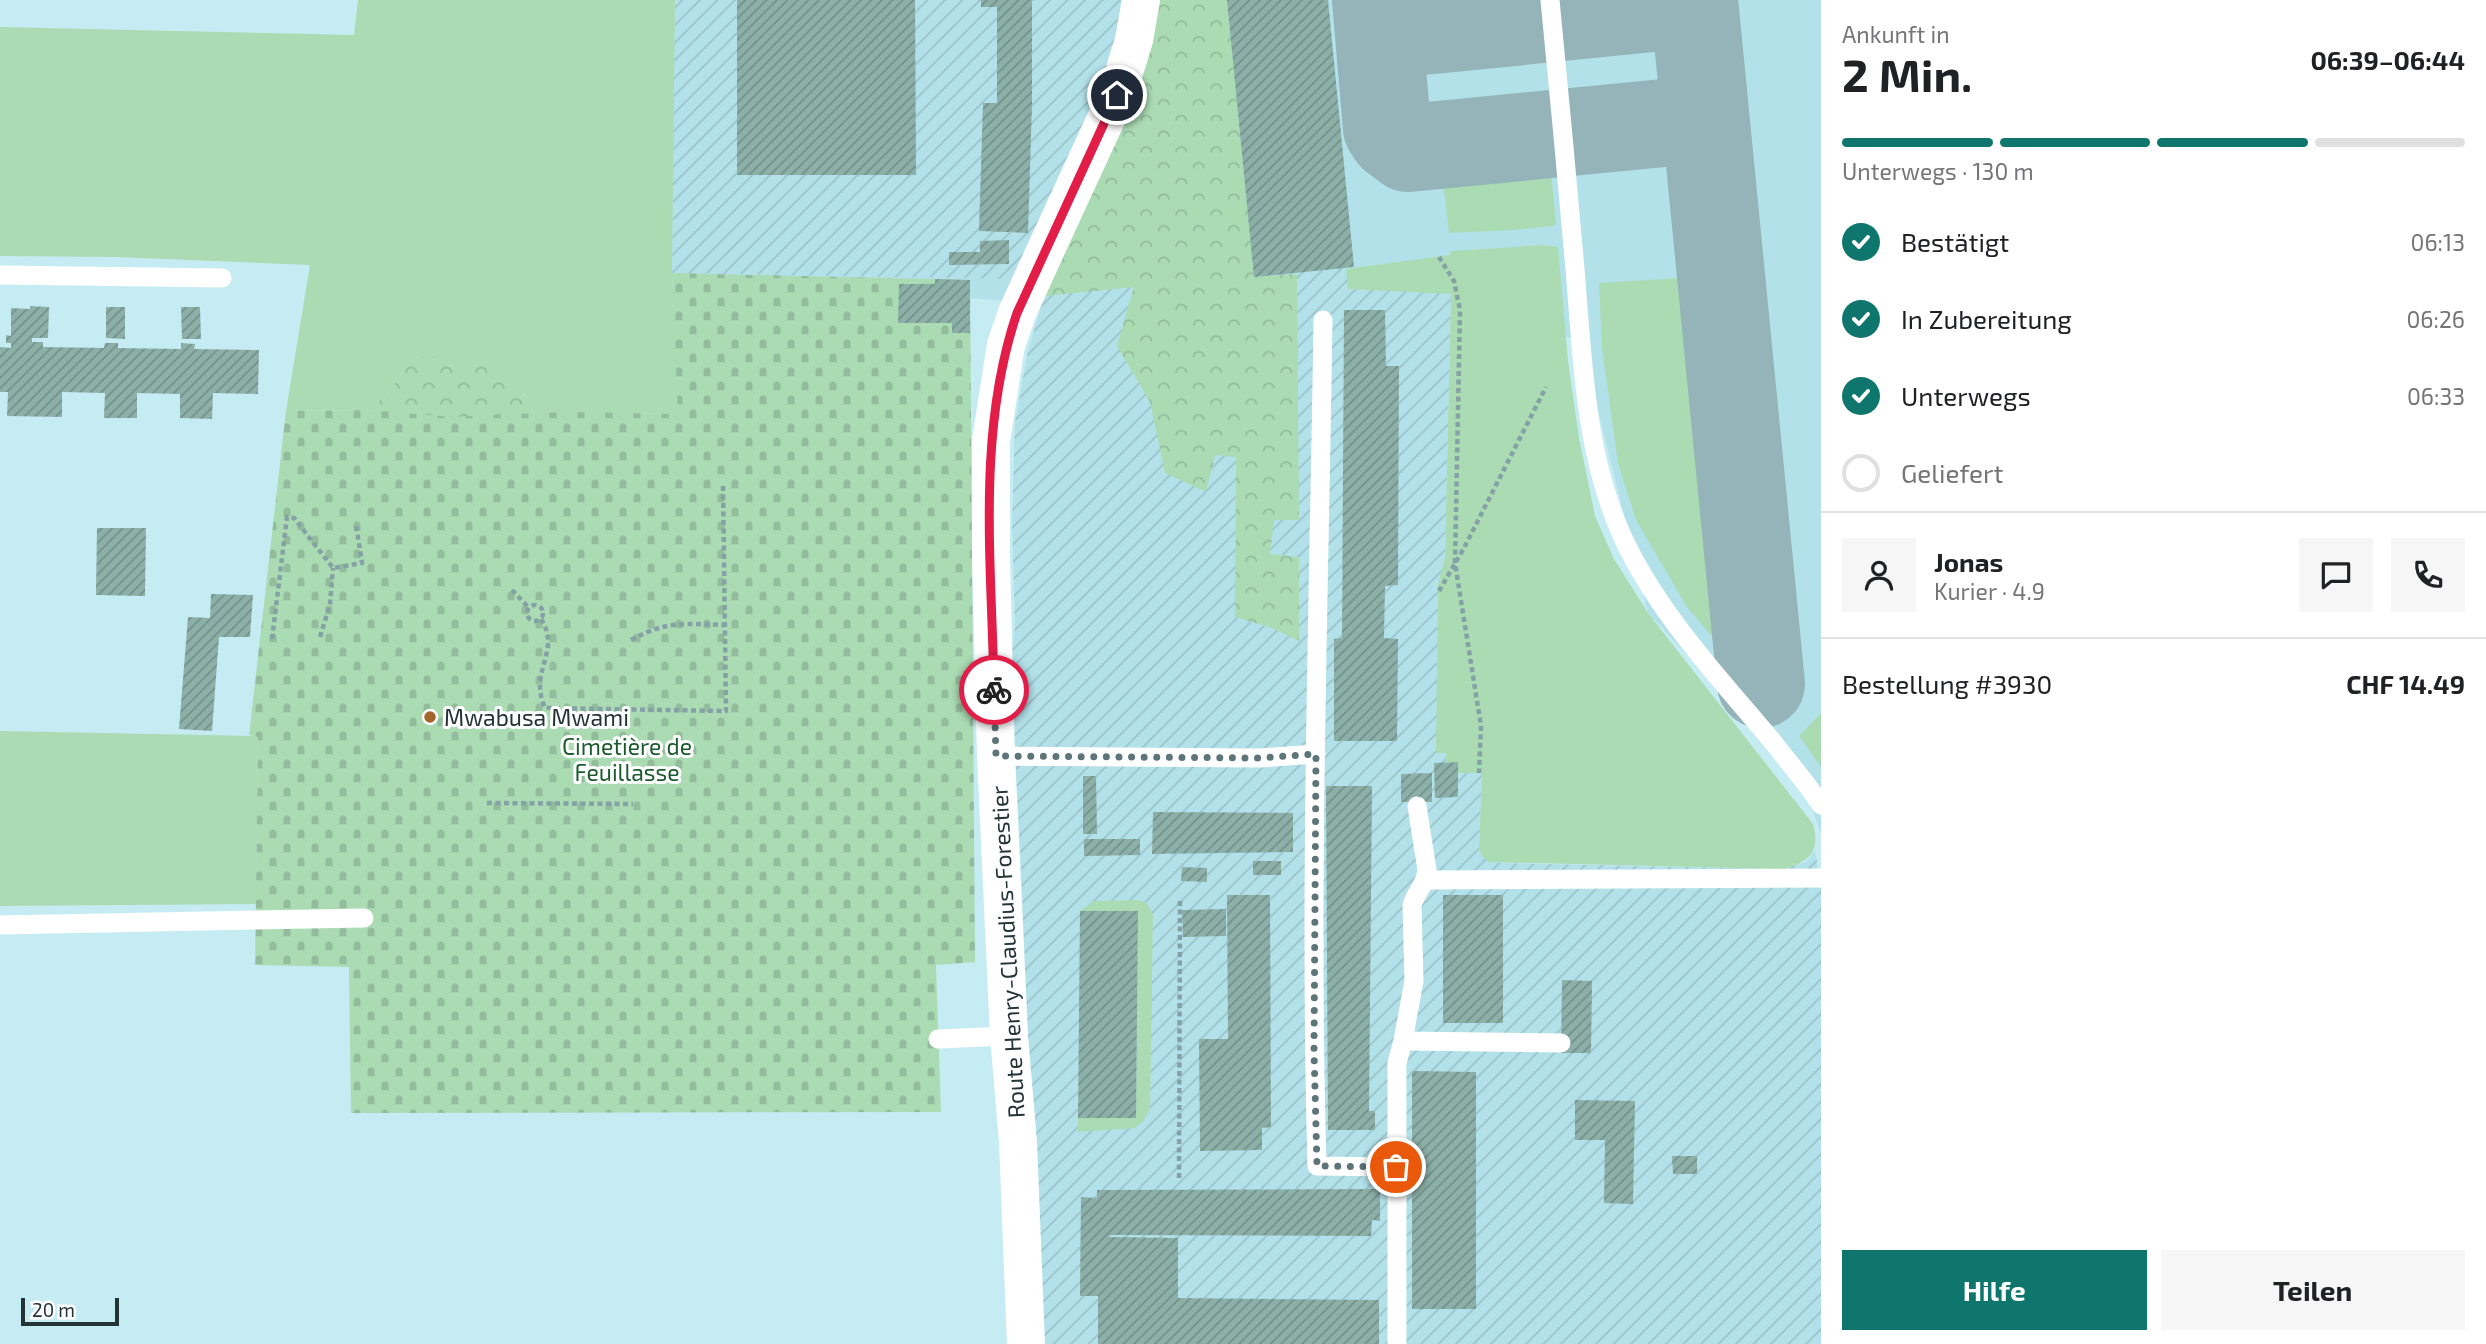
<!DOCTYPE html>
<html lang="de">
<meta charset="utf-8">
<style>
:root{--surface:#fff;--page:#f6f6f6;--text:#202124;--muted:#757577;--line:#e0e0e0;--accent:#0f766e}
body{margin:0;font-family:"Exo 2",sans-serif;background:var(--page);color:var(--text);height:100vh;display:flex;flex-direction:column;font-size:26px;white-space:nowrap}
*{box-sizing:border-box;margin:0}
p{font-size:23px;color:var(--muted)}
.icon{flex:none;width:38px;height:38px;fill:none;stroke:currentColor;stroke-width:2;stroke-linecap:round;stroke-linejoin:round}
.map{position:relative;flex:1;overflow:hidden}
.drawer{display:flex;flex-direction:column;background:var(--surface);width:665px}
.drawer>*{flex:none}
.scale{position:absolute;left:21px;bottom:18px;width:98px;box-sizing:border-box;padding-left:7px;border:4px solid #243336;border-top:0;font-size:19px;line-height:24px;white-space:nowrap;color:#243336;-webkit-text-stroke:5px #fff;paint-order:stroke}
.pin{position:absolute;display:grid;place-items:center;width:60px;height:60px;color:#fff;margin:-30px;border:4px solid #fff;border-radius:50%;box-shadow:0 2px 7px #0007}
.courier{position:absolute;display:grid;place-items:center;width:70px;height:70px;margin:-35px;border:5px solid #e11d48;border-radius:50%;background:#fff;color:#222;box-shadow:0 2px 9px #0007}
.head em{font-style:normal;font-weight:700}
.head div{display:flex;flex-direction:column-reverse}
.head{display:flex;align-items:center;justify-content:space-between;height:119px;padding:0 21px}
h1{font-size:46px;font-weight:700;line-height:52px}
.bar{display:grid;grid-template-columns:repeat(4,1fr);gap:10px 7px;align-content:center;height:84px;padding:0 21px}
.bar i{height:9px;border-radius:5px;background:var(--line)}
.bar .on{background:var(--accent)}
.bar p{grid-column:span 4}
.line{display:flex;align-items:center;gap:18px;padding:0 21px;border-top:2px solid var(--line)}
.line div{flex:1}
.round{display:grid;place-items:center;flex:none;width:74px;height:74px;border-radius:0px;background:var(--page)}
ol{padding:0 21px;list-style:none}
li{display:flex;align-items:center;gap:21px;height:77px}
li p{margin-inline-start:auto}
li .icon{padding:7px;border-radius:50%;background:var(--accent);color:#fff;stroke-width:4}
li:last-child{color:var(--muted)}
li i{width:38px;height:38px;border:4px solid var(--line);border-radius:50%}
.cta{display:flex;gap:14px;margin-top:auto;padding:14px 21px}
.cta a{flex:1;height:80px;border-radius:0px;background:var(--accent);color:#fff;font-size:28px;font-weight:700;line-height:80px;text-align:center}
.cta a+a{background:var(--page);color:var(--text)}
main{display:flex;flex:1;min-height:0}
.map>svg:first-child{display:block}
.built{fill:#b3e1ea}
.industrial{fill:url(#industrial-furrows)}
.green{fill:#aadbb3}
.forest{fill:url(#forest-crowns)}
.cemetery{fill:url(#cemetery-stones)}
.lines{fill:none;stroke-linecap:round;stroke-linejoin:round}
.taxiway{stroke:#94b4b9;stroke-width:88}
.building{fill:url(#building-hatch)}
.path{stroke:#84a1a6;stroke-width:4.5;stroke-dasharray:5 3.5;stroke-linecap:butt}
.lane{stroke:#fff;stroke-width:19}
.street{stroke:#fff;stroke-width:38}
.done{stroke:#5d7478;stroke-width:7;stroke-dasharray:0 12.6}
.route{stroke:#e11d48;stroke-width:9}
.poi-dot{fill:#a4652d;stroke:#fff;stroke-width:2.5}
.labels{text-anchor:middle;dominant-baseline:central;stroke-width:6;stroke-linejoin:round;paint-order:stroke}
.poi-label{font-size:23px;fill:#243336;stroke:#fff;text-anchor:start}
.park-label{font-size:23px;fill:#1b5b2e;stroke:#fff}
.street-label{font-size:23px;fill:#243336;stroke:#fff}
</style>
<main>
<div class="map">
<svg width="1821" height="1344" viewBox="0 0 1821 1344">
<defs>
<pattern id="industrial-furrows" width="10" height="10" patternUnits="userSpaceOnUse" patternTransform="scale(1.75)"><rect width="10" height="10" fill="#b3e1ea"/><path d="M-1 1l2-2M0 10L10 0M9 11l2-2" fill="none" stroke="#9ac2c9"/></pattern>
<pattern id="forest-crowns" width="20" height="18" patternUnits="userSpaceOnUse" patternTransform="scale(1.75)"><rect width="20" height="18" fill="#aadbb3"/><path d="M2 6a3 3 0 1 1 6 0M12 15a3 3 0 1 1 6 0" fill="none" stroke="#92bc9b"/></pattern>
<pattern id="cemetery-stones" width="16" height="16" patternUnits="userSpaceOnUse" patternTransform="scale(1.75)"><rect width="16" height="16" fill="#aadbb3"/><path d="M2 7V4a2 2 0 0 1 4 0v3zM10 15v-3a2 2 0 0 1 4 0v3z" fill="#92bc9b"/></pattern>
<pattern id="building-hatch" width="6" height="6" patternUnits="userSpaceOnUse" patternTransform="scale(1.75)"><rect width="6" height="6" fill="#8cb0a8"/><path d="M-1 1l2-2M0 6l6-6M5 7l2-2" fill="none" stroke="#72908a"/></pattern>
</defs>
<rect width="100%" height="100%" fill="#c6ecf3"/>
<polygon class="built" points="665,0 1821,0 1821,834 1801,778 1648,613 1581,341 1346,269 1043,304 672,273"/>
<polygon class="industrial" points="675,0 1328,0 1354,267 1346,269 1451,293 1445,557 1438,585 1437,753 1447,752 1458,762 1482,773 1479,849 1482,855 1500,863 1784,869 1806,862 1815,850 1821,886 1821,1344 1040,1344 1021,866 1010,661 1015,628 1012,522 1015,422 1028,350 1044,296 1013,279 672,273"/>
<g class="green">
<polygon points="358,0 675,0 672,273 679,414 549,413 532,405 508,371 462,358 420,357 409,362 387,395 368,410 286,411 310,265 117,257 0,256 0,27 354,35"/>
<polygon points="1550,163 1556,224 1552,226 1515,230 1449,233 1442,172"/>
<path d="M1544 245 1558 247 1568 361 1579 438 1595 516 1614 559 1648 613 1813 824C1821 850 1809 863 1784 869L1489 862 1482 856 1479 849 1482 773H1458L1457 762H1446V753H1436L1438 584 1445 557 1451 294 1348 289 1346 269 1450 255 1451 251Z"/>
<polygon points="1697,277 1703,327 1720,329 1749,680 1687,607 1636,520 1618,463 1602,348 1599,283"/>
<polygon points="1821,713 1821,767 1799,736"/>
<polygon points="0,731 258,736 256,904 0,906"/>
<polygon points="1137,900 1146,902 1153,914 1150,1109 1143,1122 1134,1128 1078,1132 1078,1118 1136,1118 1138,912 1080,911 1094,901"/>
</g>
<g class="forest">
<polygon points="1156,0 1227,0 1254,277 1297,274 1299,520 1274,520 1270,554 1299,557 1299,641 1272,628 1235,617 1236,457 1215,455 1206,492 1165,473 1150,402 1117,346 1134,287 1045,296"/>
<path d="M420 357C444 357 472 355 496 363 527 373 512 413 567 412L569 437 368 410 387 395 409 362Z"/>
</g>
<polygon class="cemetery" points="672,273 970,280 975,962 936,965 941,1112 351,1113 349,967 255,965 258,737 249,735 286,411 368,410 451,417 567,412 678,414"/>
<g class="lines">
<g class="taxiway">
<path d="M1376 0 1387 128 1392 136 1408 148 1674 122C1691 118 1696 113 1703 96"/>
<polyline points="1694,0 1761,684"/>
<polyline points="1381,58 1395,37 1403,33 1682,5 1689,0"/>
</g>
</g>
<g class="building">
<polygon points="737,0 915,0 916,175 737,175"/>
<polygon points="981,0 1032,0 1032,104 1028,233 979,231 983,103 997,103 997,7 981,7"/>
<polygon points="1227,0 1328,0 1354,267 1254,277"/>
<polygon points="1009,240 1009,264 949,265 949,252 980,252 980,241"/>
<polygon points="935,279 970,280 970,333 952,333 952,323 898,323 899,284 935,284"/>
<polygon points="30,306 49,307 48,338 32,338 32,342 43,342 43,347 104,348 105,343 118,343 118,348 181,349 181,343 195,344 194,349 259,350 258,394 213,393 212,419 180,418 180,394 137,393 137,418 104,418 105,393 62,392 62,417 7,416 8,392 0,392 0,347 11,348 11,343 6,343 6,335 11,336 11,308 30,309"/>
<polygon points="106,307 125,307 125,339 106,338"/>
<polygon points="181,307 200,307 201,339 182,339"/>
<polygon points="1344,310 1385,310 1386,366 1399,366 1398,585 1385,586 1384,638 1398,639 1397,741 1334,741 1334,639 1342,638"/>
<polygon points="97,528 146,528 145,596 96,595"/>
<polygon points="211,594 253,595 250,637 219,637 212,731 179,729 188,617 210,618"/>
<polygon points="1458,762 1458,797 1435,798 1434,763"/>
<polygon points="1432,773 1432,802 1401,802 1401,774"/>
<polygon points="1083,776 1096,776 1097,834 1083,834"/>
<polygon points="1326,786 1372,786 1369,1111 1375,1111 1375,1130 1328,1130"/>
<polygon points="1153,812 1293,813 1293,852 1152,854"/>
<polygon points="1084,839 1140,839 1140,855 1084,856"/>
<rect x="1253" y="861" width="28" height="14"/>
<polygon points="1182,867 1207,868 1207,882 1181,881"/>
<polygon points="1227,895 1270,895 1271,1127 1262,1128 1262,1150 1200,1151 1199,1039 1228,1039"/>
<rect x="1443" y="895" width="60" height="128"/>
<polygon points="1226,909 1226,936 1183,937 1182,910"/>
<polygon points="1080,911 1138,911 1136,1118 1078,1118"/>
<polygon points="1562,980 1592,981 1591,1053 1561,1053"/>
<polygon points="1412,1071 1476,1072 1476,1309 1412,1309"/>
<polygon points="1575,1100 1635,1101 1633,1204 1604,1203 1605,1140 1575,1140"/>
<polygon points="1672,1156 1697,1156 1697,1174 1673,1174"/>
<polygon points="1380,1189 1380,1221 1372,1220 1371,1236 1109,1235 1109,1237 1178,1238 1178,1298 1379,1300 1379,1344 1098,1344 1098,1296 1080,1296 1081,1197 1097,1198 1097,1190"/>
</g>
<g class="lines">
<g class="path">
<polyline points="1439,257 1454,281 1460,310 1455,563 1481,726 1479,773"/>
<polyline points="512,590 529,608"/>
<polyline points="1439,591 1464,548 1546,387"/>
<circle cx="535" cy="613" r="8"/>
<path d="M541 619C562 652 528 670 545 708L726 711 723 483"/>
<polyline points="320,637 330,604 333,568"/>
<polyline points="272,639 287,517 294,518 333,568 362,563 356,524"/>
<path d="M631 640C668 620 684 624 725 625"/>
<polyline points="487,803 633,804"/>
<polyline points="1179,1178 1180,898"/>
</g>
<g class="lane">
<path d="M1550 0C1559 90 1567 179 1575 269 1583 364 1585 466 1630 552 1666 622 1723 682 1773 742 1789 763 1807 783 1821 805"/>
<polyline points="0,275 222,278"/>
<path d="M1323 320C1319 601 1309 884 1317 1166L1396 1167"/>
<polyline points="996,756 1260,758 1316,754"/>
<polyline points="1426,880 1821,878"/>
<polyline points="0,925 364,918"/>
<polyline points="938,1039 1009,1036"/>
<polyline points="1403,1041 1561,1043"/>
<path d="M1397 1344V1063L1403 1041 1414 981 1412 905C1416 892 1426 884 1427 870L1417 806"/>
</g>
<polyline class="street" points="1026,1344 1018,1142 1009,1036 996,756 991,558 991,441 1006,345 1017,313 1047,247 1117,95 1134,40 1141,0"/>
</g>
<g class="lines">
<polyline class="done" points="994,690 996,756 1259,758 1316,754 1314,1051 1317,1166 1396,1167"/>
<path class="route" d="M994 690C992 566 976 433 1017 313L1117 95"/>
</g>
<circle class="poi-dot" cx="430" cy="717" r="7"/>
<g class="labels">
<g class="poi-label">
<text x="444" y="717">Mwabusa Mwami</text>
</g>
<g class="park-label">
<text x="627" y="746">Cimetière de<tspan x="627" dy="26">Feuillasse</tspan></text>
</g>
<g class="street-label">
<text transform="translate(1007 952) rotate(-93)">Route Henry-Claudius-Forestier</text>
</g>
</g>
</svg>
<div class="scale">20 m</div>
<div class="pin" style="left:1396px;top:1167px;background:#ea580c"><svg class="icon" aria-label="bag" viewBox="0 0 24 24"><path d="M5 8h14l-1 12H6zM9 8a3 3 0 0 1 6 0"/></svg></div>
<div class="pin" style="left:1117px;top:95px;background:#1f2937"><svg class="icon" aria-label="home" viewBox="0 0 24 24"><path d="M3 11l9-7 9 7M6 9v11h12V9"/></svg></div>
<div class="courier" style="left:994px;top:690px"><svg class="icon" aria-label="bike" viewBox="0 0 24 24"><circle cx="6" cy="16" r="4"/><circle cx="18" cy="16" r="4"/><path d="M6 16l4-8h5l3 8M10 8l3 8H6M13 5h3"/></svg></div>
</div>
<section class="drawer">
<div class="head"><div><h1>2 Min.</h1><p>Ankunft in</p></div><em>06:39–06:44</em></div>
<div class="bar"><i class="on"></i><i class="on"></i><i class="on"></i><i></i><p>Unterwegs · 130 m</p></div>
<ol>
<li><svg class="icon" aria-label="check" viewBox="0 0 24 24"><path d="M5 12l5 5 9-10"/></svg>Bestätigt<p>06:13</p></li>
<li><svg class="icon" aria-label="check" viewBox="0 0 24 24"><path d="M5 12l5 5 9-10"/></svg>In Zubereitung<p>06:26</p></li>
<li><svg class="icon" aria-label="check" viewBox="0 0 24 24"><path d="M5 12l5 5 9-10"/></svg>Unterwegs<p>06:33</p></li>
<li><i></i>Geliefert</li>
</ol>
<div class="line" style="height:126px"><a class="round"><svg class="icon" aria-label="person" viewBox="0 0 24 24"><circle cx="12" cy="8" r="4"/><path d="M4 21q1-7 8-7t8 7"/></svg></a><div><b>Jonas</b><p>Kurier · 4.9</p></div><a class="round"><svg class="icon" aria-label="chat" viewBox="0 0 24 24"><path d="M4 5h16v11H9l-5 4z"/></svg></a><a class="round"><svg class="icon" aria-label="phone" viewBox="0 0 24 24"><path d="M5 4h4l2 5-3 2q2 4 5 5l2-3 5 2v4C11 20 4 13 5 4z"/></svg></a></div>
<div class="line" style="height:91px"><div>Bestellung #3930</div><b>CHF 14.49</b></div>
<div class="cta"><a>Hilfe</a><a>Teilen</a></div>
</section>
</main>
